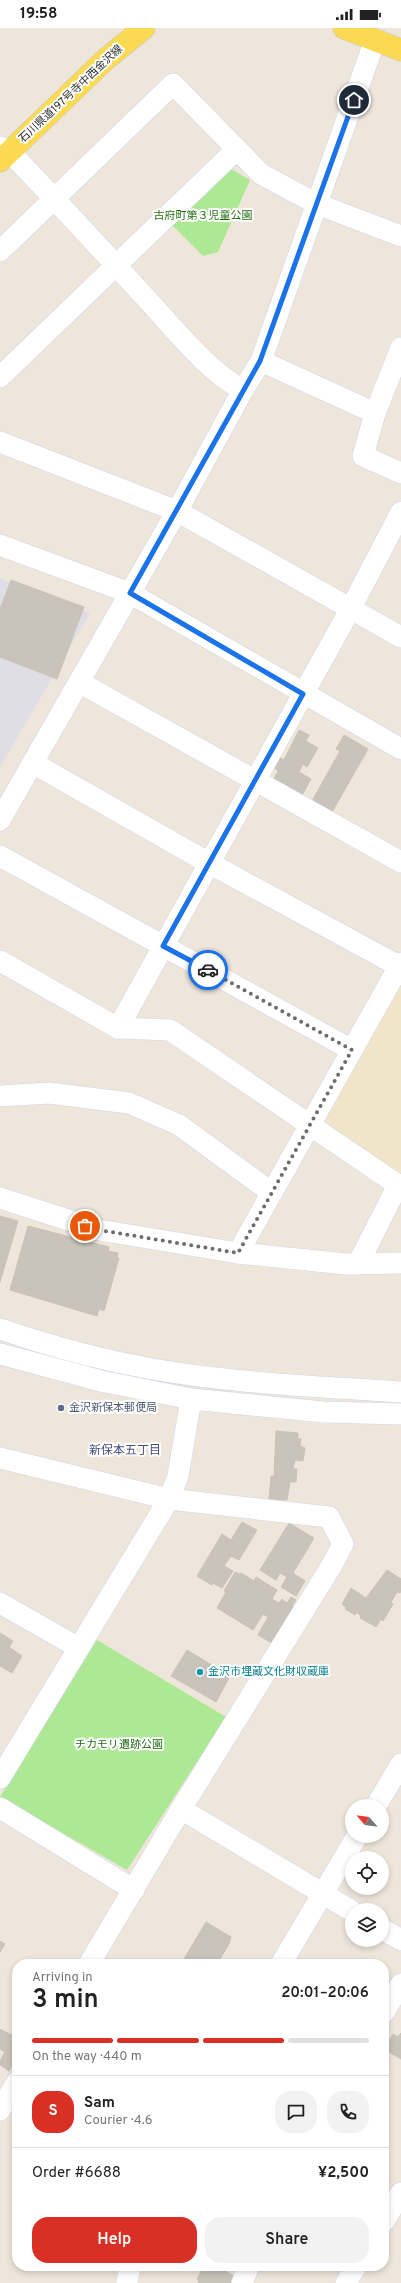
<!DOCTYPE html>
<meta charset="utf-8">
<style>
:root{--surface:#fff;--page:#f2f2f2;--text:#222;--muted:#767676;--line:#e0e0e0;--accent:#d93025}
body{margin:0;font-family:Overpass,"Noto Sans JP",sans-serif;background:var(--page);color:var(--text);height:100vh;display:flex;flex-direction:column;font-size:15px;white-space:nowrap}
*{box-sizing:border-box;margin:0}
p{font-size:13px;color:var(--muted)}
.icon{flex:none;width:22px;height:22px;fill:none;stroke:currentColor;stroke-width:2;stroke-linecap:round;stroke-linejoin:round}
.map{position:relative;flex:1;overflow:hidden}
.details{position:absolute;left:12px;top:1931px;width:377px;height:312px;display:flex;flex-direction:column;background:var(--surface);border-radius:16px;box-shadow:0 2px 6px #0003}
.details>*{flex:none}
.needle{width:26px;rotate:298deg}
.tools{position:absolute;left:345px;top:1771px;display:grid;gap:8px}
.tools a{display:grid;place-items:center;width:44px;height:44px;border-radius:50%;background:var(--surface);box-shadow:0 2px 6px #0003;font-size:20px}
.pin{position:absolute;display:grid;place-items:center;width:34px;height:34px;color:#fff;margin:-17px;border:2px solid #fff;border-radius:50%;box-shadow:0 1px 4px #0007}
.courier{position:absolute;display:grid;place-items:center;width:40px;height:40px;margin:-20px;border:3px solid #1a73e8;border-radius:50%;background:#fff;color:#222;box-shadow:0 1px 5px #0007}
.summary em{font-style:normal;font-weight:600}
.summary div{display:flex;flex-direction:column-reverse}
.summary{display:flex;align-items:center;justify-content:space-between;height:68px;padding:0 20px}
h1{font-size:26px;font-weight:600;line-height:30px}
.bar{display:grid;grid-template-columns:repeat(4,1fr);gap:6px 4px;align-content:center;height:48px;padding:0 20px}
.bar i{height:5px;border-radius:3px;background:var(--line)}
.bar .current{background:var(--accent)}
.bar p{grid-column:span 4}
.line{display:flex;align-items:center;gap:10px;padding:0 20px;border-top:1px solid var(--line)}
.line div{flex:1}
.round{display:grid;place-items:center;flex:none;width:42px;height:42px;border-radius:16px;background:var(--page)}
.cta{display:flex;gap:8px;margin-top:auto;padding:8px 20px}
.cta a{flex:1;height:46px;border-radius:16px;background:var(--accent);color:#fff;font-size:16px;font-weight:600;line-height:46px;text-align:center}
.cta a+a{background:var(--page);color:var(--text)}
.status{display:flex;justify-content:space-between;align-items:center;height:28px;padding:0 20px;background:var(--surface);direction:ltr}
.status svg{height:11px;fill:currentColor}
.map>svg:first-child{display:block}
.industrial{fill:#dfdde5}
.education{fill:#f1e5c9}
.green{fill:#ade894}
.building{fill:#c9c3bb;stroke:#c9c3b5}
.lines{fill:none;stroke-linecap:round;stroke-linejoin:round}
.minor-casing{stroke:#d1d4e5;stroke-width:22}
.major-casing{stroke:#c8c8c8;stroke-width:23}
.minor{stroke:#fff;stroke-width:21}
.major{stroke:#fbda53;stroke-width:22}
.done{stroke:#6f6c69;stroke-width:4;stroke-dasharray:0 7.2}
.route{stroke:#1a73e8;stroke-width:5}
.service-dot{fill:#5c6f8a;stroke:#fff;stroke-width:1.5}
.culture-dot{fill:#0f9aa8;stroke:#fff;stroke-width:1.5}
.labels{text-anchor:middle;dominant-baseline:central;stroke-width:4;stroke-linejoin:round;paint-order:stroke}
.street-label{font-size:11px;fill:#2b2b2b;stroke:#fff}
.park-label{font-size:11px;fill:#246e14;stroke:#fff}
.service-label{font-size:11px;fill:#4e5e75;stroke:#fff;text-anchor:start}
.culture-label{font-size:11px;fill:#0d838f;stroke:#fff;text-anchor:start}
.neighbourhood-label{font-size:12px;fill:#474f7f;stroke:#fff}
</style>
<div class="status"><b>19:58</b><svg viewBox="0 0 49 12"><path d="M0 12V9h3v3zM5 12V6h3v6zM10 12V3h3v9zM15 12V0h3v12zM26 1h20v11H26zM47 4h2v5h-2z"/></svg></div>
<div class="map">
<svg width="401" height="2255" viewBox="0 0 401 2255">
<rect width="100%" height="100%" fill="#eee6db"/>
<polygon class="industrial" points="0,550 90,585 0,739"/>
<polygon class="education" points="401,956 401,1149 326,1099 327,1090"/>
<g class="green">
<polygon points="218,133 250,152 218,224 203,228 171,196"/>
<polygon points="97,1612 226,1689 127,1842 0,1769"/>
</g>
<g class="building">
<polygon points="11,552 84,579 57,651 0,629 0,581"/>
<polygon points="299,702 309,707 306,713 318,720 307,739 303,736 299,744 311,751 301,769 273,753 278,743 274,739 279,729 284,732"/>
<polygon points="344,707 368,721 332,784 312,773 340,723 336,721"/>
<polygon points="0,1188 18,1193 0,1254"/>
<polygon points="28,1198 109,1219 108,1223 118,1225 117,1230 119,1230 104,1283 99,1281 97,1288 10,1262"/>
<polygon points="276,1403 298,1405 298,1411 301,1411 300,1418 305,1420 303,1433 295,1432 293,1441 297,1441 296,1454 290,1454 287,1472 269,1471 271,1448 274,1448"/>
<polygon points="242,1494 257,1502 239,1532 231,1528 224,1538 233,1543 222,1560 213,1555 212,1557 197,1548 222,1506 231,1512"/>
<polygon points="289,1495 314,1510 293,1545 305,1553 296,1568 281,1559 287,1549 280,1545 276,1552 260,1542"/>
<polygon points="387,1542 401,1551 401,1563 400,1565 397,1564 391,1574 393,1576 383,1593 381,1591 376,1599 360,1590 361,1588 356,1584 355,1587 345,1581 346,1579 342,1576 351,1560 366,1570"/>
<polygon points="235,1544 240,1546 241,1545 254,1553 256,1549 277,1562 272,1571 279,1575 282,1571 287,1575 291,1569 296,1572 292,1578 297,1581 275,1617 258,1607 268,1589 263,1586 253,1602 217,1580 226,1564 224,1563"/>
<polygon points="0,1605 13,1613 9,1619 22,1628 12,1645 0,1638"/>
<polygon points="187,1622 230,1648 216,1674 171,1648"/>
<polygon points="206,1894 231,1909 229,1916 217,1936 181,1936"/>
<polygon points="0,1913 5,1916 0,1924"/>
<polygon points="0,2001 17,2010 17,2029 9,2043 0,2037 0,2033 5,2024 0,2021"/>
<polygon points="401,2005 401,2031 384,2021 393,2006 398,2009"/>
<polygon points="392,2018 395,2020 393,2025 389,2023"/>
<polygon points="204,2238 217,2238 235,2249 231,2255 198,2255 199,2253 197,2251"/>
</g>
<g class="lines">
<g class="minor-casing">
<g id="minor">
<path d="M0 119 10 124C55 171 100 220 144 268 172 298 208 344 243 362L177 483 0 792"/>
<polyline points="0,223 173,56 261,146 317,176 401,208"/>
<polyline points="261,333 375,385 401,320"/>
<polyline points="0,349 237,121"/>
<polyline points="243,362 261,333 375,12"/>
<polyline points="375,385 363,428 401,445"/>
<polyline points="0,414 177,483 401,609"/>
<polyline points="0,517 130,565 401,721"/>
<polyline points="79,654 401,834"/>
<polyline points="33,735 209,835 399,938"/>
<polyline points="0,828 352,1022"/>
<polyline points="0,933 118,1000 170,1002 401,1159"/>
<polyline points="118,1000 351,580 401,484"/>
<polyline points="0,1068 49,1065 129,1075 179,1097 272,1165"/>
<polyline points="0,1170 99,1202 238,1225 346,1236 401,1235"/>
<polyline points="238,1225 401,935"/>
<polyline points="358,1236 398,1157"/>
<path d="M0 1301C75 1327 155 1345 234 1352 290 1358 345 1360 401 1364"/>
<polyline points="0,1326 101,1353 191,1371 323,1384 401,1386"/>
<polyline points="0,1430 169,1471 178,1448 191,1371"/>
<polyline points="0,1575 79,1620"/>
<polyline points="0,1750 169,1471 329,1489 343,1516 332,1537 181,1781 352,1883"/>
<polyline points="376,1778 401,1736"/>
<polyline points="0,1780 134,1862"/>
<polyline points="382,1901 401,1912"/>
<polyline points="89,1936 181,1781"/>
<polyline points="281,1936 357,1808"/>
<polyline points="384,1984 401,1956"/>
<polyline points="0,2082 17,2054"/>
<polyline points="384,2193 401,2165"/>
<polyline points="127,2255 130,2238"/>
<polyline points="242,2255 249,2238"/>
<polyline points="346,2255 356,2238"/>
</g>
</g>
<g class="major-casing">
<g id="major">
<polyline points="344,0 401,22"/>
<polyline points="0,133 106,31 144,0"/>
</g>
</g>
<use href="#minor" class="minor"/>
<use href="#major" class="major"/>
</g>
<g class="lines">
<polyline class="done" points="85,1198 99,1202 238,1225 352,1022 208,942"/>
<polyline class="route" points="208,942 163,918 303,666 130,565 260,333 354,72"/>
</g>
<circle class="service-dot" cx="61" cy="1380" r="4"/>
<circle class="culture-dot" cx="200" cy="1644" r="4"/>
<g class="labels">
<g class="street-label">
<text transform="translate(71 66) rotate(-43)">石川県道197号寺中西金沢線</text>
</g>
<g class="park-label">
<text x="203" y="188">古府町第３児童公園</text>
<text x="119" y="1717">チカモリ遺跡公園</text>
</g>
<g class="service-label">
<text x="69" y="1380">金沢新保本郵便局</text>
</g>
<g class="culture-label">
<text x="208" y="1644">金沢市埋蔵文化財収蔵庫</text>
</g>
<g class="neighbourhood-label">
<text x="125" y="1423">新保本五丁目</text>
</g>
</g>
</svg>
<div class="tools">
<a><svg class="needle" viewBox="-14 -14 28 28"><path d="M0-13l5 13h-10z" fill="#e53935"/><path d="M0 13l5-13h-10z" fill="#767676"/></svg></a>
<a><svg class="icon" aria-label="locate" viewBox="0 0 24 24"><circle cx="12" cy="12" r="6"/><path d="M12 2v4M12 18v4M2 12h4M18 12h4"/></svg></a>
<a><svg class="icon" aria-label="layers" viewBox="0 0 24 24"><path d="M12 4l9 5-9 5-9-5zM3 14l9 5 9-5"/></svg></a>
</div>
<div class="pin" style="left:85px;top:1198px;background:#ea580c"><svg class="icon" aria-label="bag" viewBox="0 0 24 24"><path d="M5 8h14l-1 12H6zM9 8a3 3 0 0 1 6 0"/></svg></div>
<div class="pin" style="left:354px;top:72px;background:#1f2937"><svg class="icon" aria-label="home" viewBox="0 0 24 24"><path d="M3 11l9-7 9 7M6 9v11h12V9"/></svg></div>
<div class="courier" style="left:208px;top:942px"><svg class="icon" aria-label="car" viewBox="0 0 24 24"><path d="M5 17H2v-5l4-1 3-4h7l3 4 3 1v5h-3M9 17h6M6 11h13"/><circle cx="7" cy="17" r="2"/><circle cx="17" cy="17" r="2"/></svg></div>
<section class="details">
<div class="summary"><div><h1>3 min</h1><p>Arriving in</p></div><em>20:01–20:06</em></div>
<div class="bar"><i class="current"></i><i class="current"></i><i class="current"></i><i></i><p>On the way · 440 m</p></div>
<div class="line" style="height:72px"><b class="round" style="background:var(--accent);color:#fff">S</b><div><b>Sam</b><p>Courier · 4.6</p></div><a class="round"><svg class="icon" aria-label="chat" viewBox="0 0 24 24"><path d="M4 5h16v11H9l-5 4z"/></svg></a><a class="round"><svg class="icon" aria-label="phone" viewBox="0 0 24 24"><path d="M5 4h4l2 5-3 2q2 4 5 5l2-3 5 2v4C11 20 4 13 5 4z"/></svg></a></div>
<div class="line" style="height:52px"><div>Order #6688</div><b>¥2,500</b></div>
<div class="cta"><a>Help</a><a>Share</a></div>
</section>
</div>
